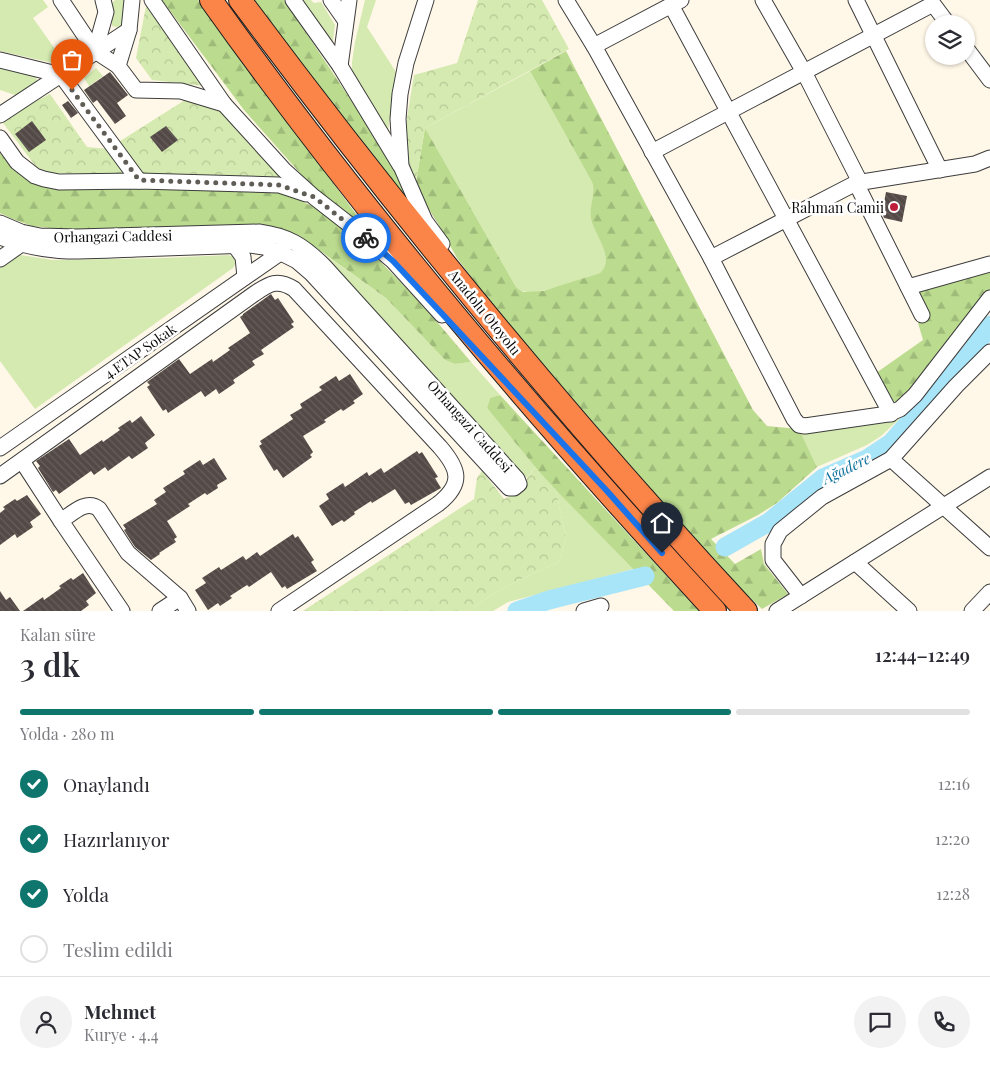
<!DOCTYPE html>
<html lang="tr">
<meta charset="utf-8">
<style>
:root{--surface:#fff;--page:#f2f2f3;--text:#2b2b33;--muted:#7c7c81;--line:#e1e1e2;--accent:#0f766e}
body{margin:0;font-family:"Playfair Display",serif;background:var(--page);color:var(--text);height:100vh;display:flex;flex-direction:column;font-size:19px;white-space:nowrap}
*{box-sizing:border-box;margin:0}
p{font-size:16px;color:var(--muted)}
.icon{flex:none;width:28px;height:28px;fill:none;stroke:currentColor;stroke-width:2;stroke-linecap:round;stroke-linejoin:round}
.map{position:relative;height:611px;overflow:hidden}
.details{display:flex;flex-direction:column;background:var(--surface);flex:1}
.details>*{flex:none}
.tools{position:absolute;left:925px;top:15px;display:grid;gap:10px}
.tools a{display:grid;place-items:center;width:50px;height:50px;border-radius:50%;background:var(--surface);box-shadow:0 1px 4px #0004;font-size:25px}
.pin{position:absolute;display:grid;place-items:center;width:42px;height:42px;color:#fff;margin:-51px -21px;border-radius:50% 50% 50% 0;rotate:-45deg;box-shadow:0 0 5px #0007}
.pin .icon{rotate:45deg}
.courier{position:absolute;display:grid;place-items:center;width:50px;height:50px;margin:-25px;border:4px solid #1a73e8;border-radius:50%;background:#fff;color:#222;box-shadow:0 1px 6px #0007}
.summary em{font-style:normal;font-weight:600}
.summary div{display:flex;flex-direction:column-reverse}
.summary{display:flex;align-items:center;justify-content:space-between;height:85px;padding:0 20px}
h1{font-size:32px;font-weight:600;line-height:38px}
.bar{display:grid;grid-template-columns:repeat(4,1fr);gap:8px 5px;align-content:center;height:60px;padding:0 20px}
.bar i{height:6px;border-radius:4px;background:var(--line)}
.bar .on{background:var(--accent)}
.bar p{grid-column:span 4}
.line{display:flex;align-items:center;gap:12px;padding:0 20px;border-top:1px solid var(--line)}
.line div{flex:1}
.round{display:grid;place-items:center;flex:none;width:52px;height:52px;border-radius:26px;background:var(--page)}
ol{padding:0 20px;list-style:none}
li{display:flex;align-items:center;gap:15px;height:55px}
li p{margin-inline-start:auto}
li .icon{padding:5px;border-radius:50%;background:var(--accent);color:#fff;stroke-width:4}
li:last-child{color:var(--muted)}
li i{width:28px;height:28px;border:2px solid var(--line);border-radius:50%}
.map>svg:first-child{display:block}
.grass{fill:#d5eab0}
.forest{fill:url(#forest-firs)}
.park{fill:url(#park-crowns)}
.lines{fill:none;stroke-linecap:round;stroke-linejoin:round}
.river{stroke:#a9e5f8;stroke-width:19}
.building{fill:url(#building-back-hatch)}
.minor-casing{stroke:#3d3d3d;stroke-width:17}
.highway-casing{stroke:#1b1b1b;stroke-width:24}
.minor{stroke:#fff;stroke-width:15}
.highway{stroke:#fb8449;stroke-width:22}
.done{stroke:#605d57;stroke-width:5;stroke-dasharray:0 9}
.route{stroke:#1a73e8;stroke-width:6}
.poi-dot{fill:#be1e39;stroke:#fff;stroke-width:2}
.labels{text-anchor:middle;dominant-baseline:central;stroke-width:5;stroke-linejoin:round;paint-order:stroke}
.poi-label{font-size:14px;fill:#0a0a0a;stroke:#fff;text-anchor:end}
.street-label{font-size:14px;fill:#0a0a0a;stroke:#fff}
.water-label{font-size:15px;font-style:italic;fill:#10729f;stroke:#fff}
</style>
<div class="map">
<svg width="990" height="611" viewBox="0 0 990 611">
<defs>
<pattern id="forest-firs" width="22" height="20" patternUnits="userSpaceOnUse" patternTransform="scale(1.25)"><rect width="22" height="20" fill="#bbdb8f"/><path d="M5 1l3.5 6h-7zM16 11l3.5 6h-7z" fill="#9fbb7a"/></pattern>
<pattern id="park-crowns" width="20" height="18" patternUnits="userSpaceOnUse" patternTransform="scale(1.25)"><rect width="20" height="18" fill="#d5eab0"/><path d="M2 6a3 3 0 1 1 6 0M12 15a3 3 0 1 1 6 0" fill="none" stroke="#b6c796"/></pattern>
<pattern id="building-back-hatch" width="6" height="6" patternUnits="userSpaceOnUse" patternTransform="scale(1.25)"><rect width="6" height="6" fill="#534946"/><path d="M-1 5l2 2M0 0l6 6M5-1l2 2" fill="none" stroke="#675f5c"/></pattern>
</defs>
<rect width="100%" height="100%" fill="#fff7e7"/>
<g class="grass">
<polygon points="0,0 43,0 48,7 33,18 55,49 62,45 71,59 66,66 0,51"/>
<polygon points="115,0 129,0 124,29 112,26 112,3"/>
<polygon points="299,0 311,0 314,3 321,2 335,25 332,47"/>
<polygon points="365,0 376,0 367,27 396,72 388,132 352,76 352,62 355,42"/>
<path d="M0 65C13 68 33 67 38 82L18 96 0 90Z"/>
<polygon points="96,68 103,76 89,86 84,78"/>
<path d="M530 71 592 182C595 194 591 205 592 218 594 235 616 258 600 273 583 278 538 297 522 291 520 290 518 288 516 287L425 128Z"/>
<polygon points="14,254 53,260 164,258 228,255 234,257 236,263 233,268 35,409 0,361 0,264"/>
<polygon points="324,254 386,298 445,360 455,364 471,362 500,395 490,398 487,408 535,467 527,478"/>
<polygon points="908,411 881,436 867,445 817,467 799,429"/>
<path d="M556 490 633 569 508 602 493 611H470C495 589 528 576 559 562L566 539Z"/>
</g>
<g class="forest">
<polygon points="162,0 198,0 367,229 315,190 244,110"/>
<polygon points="253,0 284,0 387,154 410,203 407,205"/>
<path d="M566 51 753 410 767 426 799 429 817 467 777 503 758 515 711 539 735 564 761 549 764 564 788 594 762 609 719 568 496 310 457 258 437 222 415 187 425 128 516 287 523 292 543 291 600 273C616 258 594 235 591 218 589 205 596 195 592 182L530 71Z"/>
<polygon points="0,153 12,167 61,188 280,191 314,207 357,238 422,304 471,362 455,364 445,360 386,298 301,237 280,230 226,226 69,230 32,226 10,218 0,213"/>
<polygon points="990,272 990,289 910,394 897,406 876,373 923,340 918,323 927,315 917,291"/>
<polygon points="500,395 699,611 674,611 544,478 487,408 490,398"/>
</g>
<g class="park">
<polygon points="478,0 542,0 569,49 425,128 415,187 405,146 405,130 414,75 457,63"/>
<polygon points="146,6 204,86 152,80 136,58"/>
<polygon points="50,94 87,147 109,149 129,175 52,173 37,168 0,119"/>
<polygon points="185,100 201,103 222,109 285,178 145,176 117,143"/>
<path d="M535 467 556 490 566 539 559 562C528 576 495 589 470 611H303L474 499 477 478 482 471 504 499 517 493Z"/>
</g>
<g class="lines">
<g class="river">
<polyline points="725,547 769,522 823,478 867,459 891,443 971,352 990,325"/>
<polyline points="517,611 549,600 645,576"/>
</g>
</g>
<g class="building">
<polygon points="110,72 128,95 117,103 126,116 115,124 97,100 93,103 84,90"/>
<polygon points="68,101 78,113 71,118 62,105"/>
<polygon points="32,121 46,140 29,152 15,134"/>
<polygon points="166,126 178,140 162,152 150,137"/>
<polygon points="886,192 907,196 902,222 884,218 882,213"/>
<polygon points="271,294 275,300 278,298 294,322 291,324 294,327 261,350 264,354 252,361 255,365 233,380 235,383 219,394 216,389 205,397 201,391 168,413 166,409 163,411 147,387 150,385 147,382 179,359 190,374 212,359 213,362 230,350 228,348 250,333 240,317 243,315 243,314"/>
<polygon points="350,374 363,394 353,401 355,403 343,411 341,409 324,420 326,422 303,436 313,452 310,455 312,457 283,478 277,469 274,471 259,446 262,444 260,441 293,419 290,415 302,408 300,404 322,390 319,387 336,376 339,381"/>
<polygon points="141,416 155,435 145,443 148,448 132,459 129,456 108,471 105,467 94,475 91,471 59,494 56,490 53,492 38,468 40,466 36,461 69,439 80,455 102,440 103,442 120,430 118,428 130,420 132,423"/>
<polygon points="417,451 419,454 422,452 438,477 435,478 441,488 411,505 409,502 405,504 395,489 372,503 371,501 354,512 355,514 344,522 342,520 332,526 319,506 329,499 326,494 343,483 345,487 367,472 369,476 381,468 384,473"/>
<polygon points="214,458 227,479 217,485 218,488 207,495 205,493 188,504 190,506 167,521 177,537 174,539 176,542 159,553 160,554 151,560 135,547 124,530 126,529 123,525 157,504 154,500 166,492 163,488 185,474 183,471 200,460 203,465"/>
<polygon points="27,495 41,514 30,522 33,527 17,538 15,534 0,545 0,513 5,509 3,507 15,499 17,501"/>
<polygon points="293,534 295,538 298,536 314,560 311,562 317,571 287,589 285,586 282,588 271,572 249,587 247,585 230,596 232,598 220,606 218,603 208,610 195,590 206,583 202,578 219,567 221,570 243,556 246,560 257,552 260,556"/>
<polygon points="83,573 96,593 86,601 89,605 81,611 23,611 43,597 44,600 61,588 59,586 71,578 73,580"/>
<polygon points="0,591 6,600 10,597 20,611 0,611"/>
</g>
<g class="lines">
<g class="minor-casing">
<g id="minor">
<polyline points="61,0 95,51 118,66"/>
<polyline points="132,0 129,30 118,66 136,90 181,91 224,104"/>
<polyline points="152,0 224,104 284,170 314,197 355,229 393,261 442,315"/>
<polyline points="293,0 340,66 400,165"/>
<polyline points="331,0 345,20"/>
<polyline points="426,0 406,63 400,94 398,119 401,166 425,221 442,244"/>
<polyline points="566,0 594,46 681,0"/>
<polyline points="763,0 804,72 860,182"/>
<polyline points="856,0 940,170"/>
<polyline points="671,5 891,414"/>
<polyline points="594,46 711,258 794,419 799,425 805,426 888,414 900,409 915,395 990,298"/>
<polyline points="966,48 990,80"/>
<polyline points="95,51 106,12 103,0"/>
<polyline points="0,60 61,75 139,181"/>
<polyline points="340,66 349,0"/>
<polyline points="0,115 129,30"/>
<polyline points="0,138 17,162 35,176 44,179 59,182 139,181 279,185 306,194"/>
<polyline points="652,152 933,4 948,24"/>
<polyline points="856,183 922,315"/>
<path d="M0 223 21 232 40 236 77 237 259 232C288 236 303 245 324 266L517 479 519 484 514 488H509L311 273 297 261 283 254 264 247 250 245C212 246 174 248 136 249 86 251 48 256 0 237"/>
<polyline points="235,246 243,257 245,277"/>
<polyline points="711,258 856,183 975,164 990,158"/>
<polyline points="0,259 20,245"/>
<polyline points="908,287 990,264"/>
<polyline points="0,448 280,253 284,246"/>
<polyline points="891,459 990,548"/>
<polyline points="22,461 61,521"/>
<path d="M0 476 254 294C269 284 277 278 294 289L440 447C460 470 463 484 438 504L279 611"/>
<polyline points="855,562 909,611"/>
<polyline points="801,596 773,560 773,544 780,531 822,497 891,459 956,386 990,352"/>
<path d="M122 611 61 521C73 513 86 499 99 509L128 553 180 598 188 611"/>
<polyline points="160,611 180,598"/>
<polyline points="584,611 601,606"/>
<polyline points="777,611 990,477"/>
<polyline points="972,611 990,592"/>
</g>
</g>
<g class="highway-casing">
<g id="highway">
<path d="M211 0C364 215 536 417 715 611"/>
<path d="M240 0C398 212 566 417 746 611"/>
</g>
</g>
<use href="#minor" class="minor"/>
<use href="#highway" class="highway"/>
</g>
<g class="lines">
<polyline class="done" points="72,90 139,180 279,185 314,197 366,238"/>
<polyline class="route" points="366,238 393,261 607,491 662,553"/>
</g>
<circle class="poi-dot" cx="894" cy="207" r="5"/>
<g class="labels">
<g class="poi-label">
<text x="884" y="207">Rahman Camii</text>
</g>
<g class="street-label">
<text transform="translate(113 236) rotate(-1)">Orhangazi Caddesi</text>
<text transform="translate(485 312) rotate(51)">Anadolu Otoyolu</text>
<text transform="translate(140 351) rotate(-35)">4.ETAP Sokak</text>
<text transform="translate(470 426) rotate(48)">Orhangazi Caddesi</text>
</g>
<g class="water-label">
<text transform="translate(846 468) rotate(-26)">Ağadere</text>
</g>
</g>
</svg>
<div class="tools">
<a><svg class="icon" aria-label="layers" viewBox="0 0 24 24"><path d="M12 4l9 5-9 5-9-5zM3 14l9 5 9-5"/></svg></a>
</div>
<div class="pin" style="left:72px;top:90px;background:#ea580c"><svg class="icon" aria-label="bag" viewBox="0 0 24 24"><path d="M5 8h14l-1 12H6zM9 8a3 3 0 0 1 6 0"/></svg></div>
<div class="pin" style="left:662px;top:553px;background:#1f2937"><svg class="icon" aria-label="home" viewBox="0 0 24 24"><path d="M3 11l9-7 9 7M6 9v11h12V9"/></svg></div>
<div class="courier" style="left:366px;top:238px"><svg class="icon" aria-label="bike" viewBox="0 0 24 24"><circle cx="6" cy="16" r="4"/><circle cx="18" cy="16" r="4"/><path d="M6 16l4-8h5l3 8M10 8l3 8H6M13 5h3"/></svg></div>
</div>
<section class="details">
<div class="summary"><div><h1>3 dk</h1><p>Kalan süre</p></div><em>12:44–12:49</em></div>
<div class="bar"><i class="on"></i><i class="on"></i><i class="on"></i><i></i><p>Yolda · 280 m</p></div>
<ol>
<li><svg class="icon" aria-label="check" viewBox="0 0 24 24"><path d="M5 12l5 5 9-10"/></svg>Onaylandı<p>12:16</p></li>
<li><svg class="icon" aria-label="check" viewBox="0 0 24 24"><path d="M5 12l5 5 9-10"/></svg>Hazırlanıyor<p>12:20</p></li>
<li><svg class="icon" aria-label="check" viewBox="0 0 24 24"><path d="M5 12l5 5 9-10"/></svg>Yolda<p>12:28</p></li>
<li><i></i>Teslim edildi</li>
</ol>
<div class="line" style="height:90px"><a class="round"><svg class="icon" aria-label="person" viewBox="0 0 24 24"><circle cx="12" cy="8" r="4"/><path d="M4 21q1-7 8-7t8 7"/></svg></a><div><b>Mehmet</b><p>Kurye · 4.4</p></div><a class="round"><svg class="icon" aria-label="chat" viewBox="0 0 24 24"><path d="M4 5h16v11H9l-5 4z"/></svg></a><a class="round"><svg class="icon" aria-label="phone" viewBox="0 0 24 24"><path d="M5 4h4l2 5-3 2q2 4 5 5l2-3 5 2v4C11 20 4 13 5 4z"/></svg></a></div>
</section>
